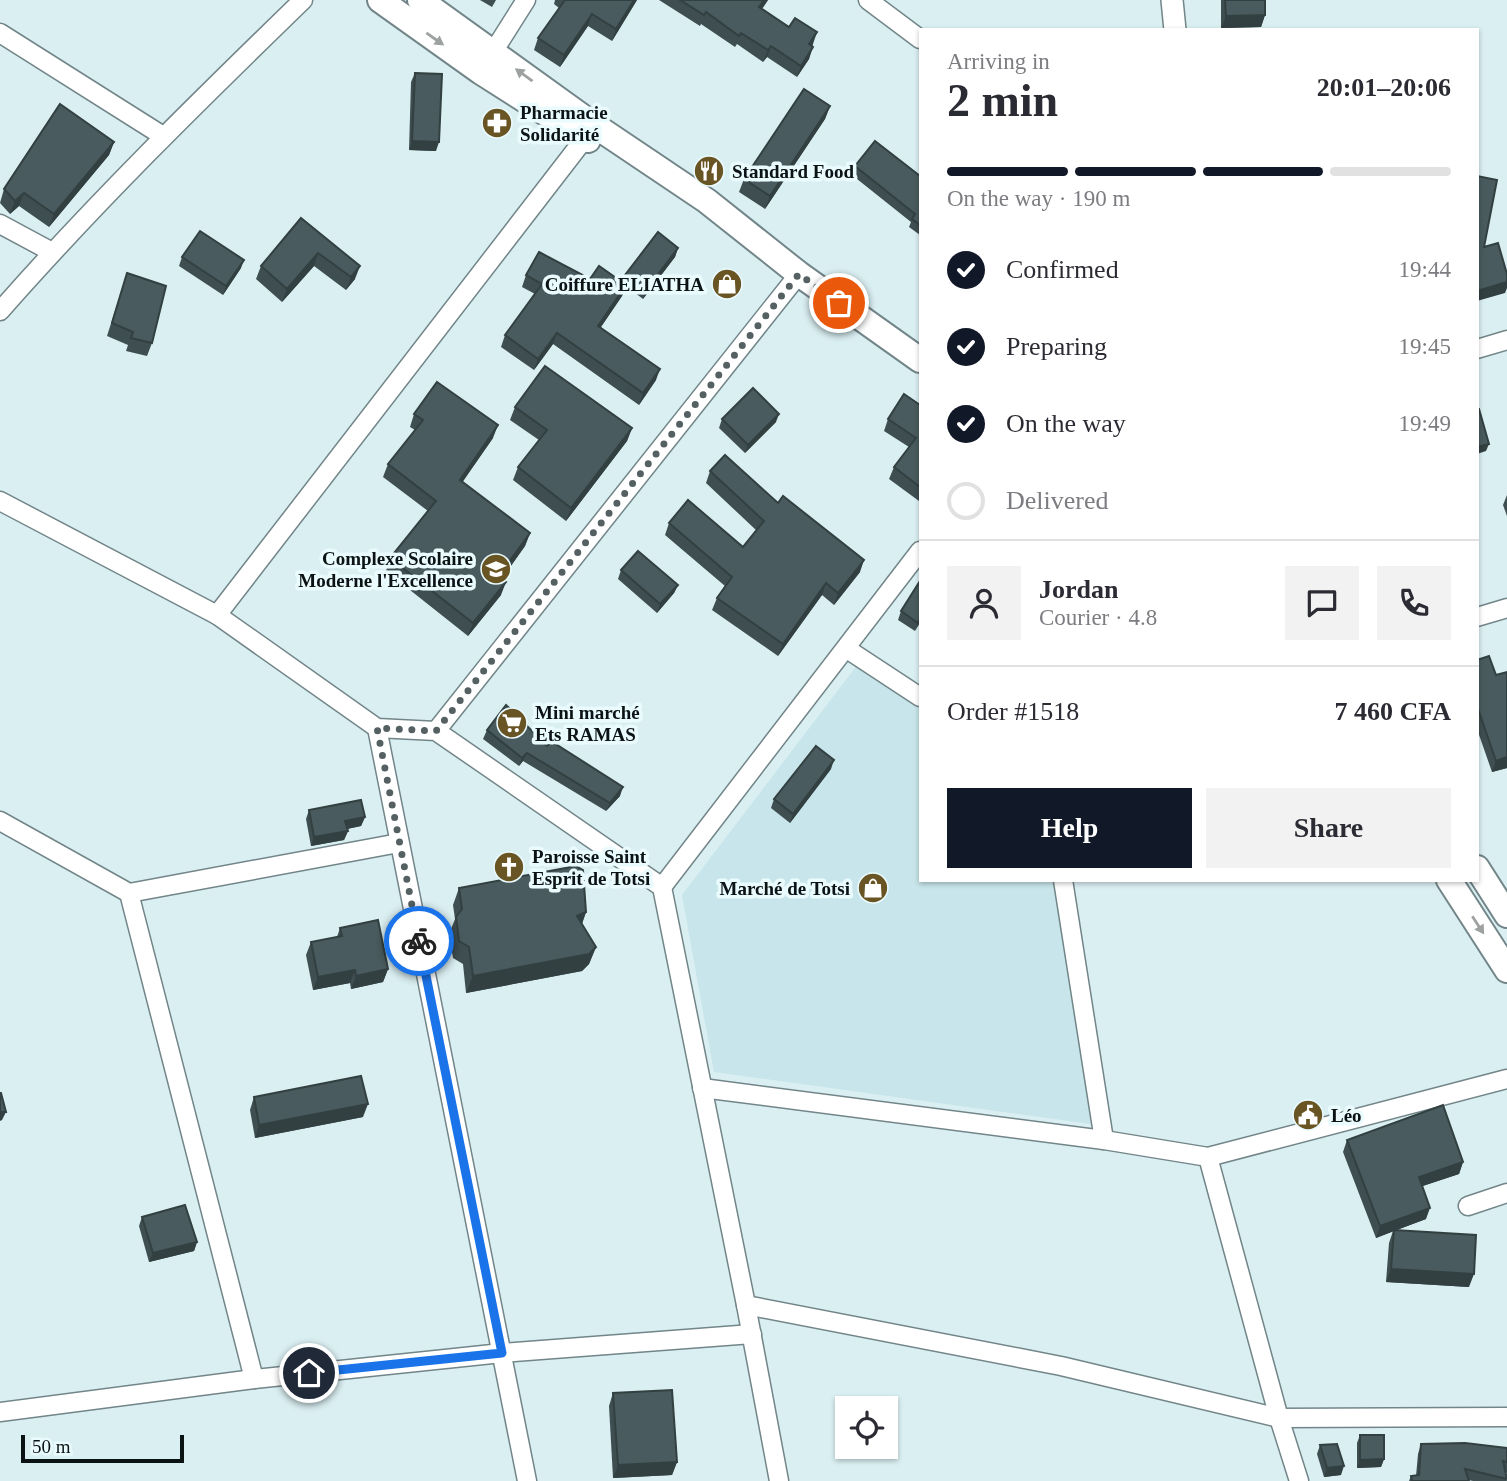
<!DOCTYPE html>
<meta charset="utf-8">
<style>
:root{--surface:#fff;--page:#f2f2f3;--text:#2b2b33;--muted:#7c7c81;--line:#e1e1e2;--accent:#111827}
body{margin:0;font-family:Georgia,serif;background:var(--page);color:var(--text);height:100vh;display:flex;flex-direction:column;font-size:26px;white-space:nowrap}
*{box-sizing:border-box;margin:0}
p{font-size:23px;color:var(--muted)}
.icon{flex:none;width:38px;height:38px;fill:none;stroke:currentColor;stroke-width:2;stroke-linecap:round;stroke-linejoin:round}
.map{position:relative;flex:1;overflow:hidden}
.side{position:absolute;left:919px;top:28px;width:560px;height:854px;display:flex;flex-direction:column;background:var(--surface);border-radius:0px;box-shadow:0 2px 5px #0004}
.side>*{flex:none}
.controls{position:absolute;left:835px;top:1396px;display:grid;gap:14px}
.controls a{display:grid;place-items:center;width:63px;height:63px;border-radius:0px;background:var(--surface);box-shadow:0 2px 5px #0004;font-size:35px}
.scale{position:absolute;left:21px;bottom:18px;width:163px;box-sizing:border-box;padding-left:7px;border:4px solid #0c1314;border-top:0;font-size:19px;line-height:24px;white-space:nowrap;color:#0c1314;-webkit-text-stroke:5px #eafbfe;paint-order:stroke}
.pin{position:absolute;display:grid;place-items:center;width:60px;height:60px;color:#fff;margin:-30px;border:4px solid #fff;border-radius:50%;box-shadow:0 2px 7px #0007}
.courier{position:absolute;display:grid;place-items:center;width:70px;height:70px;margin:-35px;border:5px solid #1a73e8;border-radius:50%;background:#fff;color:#222;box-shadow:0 2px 9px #0007}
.headline em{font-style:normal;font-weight:700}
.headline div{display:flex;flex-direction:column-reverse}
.headline{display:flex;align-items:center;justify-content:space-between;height:119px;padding:0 28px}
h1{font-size:46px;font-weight:700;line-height:52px}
.bar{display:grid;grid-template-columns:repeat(4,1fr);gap:10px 7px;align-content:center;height:84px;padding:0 28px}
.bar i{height:9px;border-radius:5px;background:var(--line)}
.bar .selected{background:var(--accent)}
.bar p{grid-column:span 4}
.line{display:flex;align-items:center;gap:18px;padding:0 28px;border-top:2px solid var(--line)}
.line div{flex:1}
.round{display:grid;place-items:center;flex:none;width:74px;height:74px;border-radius:0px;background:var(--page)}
ol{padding:0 28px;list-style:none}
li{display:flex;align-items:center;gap:21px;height:77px}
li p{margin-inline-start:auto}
li .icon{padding:7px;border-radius:50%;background:var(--accent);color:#fff;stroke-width:4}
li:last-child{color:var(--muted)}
li i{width:38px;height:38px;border:4px solid var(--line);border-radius:50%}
.primary-button{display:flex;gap:14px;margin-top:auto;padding:14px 28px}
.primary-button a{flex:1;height:80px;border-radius:0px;background:var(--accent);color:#fff;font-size:28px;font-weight:700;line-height:80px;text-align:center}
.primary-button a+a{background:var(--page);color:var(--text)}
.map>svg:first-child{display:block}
.built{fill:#c7e5ea}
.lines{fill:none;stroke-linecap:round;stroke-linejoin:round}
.minor-casing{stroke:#728588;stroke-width:21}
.tertiary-casing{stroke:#728588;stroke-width:24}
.secondary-casing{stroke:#728588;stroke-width:28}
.minor{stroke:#fff;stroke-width:18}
.tertiary{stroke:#fff;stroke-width:21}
.secondary{stroke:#fff;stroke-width:24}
.wall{fill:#3f4e51}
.shaded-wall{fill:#334042}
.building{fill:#495b5e;stroke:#334042;stroke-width:2}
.oneway{fill:#9ea1a1}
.done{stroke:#546062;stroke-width:7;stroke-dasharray:0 12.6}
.route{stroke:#1a73e8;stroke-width:9}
.labels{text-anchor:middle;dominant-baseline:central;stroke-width:7;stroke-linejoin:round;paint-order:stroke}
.poi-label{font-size:19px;font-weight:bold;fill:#0c1314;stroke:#eafbfe;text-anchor:start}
</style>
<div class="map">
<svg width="1507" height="1481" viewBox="0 0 1507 1481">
<rect width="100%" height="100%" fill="#daeff2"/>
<polygon class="built" points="858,664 920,701 920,880 1057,880 1091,1124 714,1072 682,895"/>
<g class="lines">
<g class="minor-casing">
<g id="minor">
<polyline points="868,0 920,39"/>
<polyline points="0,33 163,136"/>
<polyline points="488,60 526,0"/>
<polyline points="0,224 52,252"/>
<path d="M0 311C96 202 199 101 303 0"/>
<polyline points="1477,349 1507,340"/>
<polyline points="0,501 217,615 377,728 436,731 662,887 746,1305 779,1481"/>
<polyline points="217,615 585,138"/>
<polyline points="1477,617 1507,608"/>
<polyline points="847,649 920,697"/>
<polyline points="377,728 527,1481"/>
<polyline points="436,731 799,274"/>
<polyline points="0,821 129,893 399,843"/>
<polyline points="1063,880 1104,1140"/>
<polyline points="662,887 920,551"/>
<polyline points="129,893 254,1379"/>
<polyline points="702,1088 1104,1140 1208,1157 1507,1079"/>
<polyline points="1208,1157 1279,1418 1299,1481"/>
<polyline points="1468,1206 1507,1193"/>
<polyline points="746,1305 1061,1366 1279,1418 1507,1417"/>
<polyline points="0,1412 254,1379 502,1353 752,1334"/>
</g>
</g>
<g class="tertiary-casing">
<polyline id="tertiary" points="1172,0 1175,30"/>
</g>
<g class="secondary-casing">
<g id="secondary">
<polyline points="380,0 481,72 588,140"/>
<polyline points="420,0 591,123 707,201 799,274 920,360"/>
<polyline points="1477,868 1507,915"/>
<polyline points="1449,880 1507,970"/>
</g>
</g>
<use href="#minor" class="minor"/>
<use href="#tertiary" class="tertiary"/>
<use href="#secondary" class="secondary"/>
</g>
<g class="wall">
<polygon points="480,0 496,0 492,7"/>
<polygon points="555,0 637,0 612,41 588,26 560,67 534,50 538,38 559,8 554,4"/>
<polygon points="659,0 768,0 762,9 813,44 809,59 797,77 767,57 763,62 737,44 735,47 701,24 700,26"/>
<polygon points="1221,0 1265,0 1265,15 1261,27 1221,28"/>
<polygon points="415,73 436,151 409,150 411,82"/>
<polygon points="830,106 825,119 765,209 739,192 744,179"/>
<polygon points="114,142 109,155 49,227 19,206 10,214 0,203 4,189"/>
<polygon points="855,166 920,176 920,235 909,227 911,222 852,175"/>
<polygon points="301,218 355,279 346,290 314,266 282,302 256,279 261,266"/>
<polygon points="678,248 675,257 643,299 626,286 622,296 601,327 656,380 639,405 553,344 534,370 501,347 505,335 535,294 522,287 526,275 623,282 625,275"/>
<polygon points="182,257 241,268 223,295 179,266"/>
<polygon points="127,273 152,343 147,356 126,351 128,345 107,336"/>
<polygon points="920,405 920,499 919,501 889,479 894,467 909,447 884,431 888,419"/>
<polygon points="515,407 632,428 627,441 566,521 513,480 518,467 539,440 510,420"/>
<polygon points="414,414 493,438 462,482 530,533 525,546 501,579 501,595 468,636 386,571 390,558 428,511 383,477 388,464 415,430 410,427"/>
<polygon points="722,419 776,422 745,453 719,428"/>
<polygon points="710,471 778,503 860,572 834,605 822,595 778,656 712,610 717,598 725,586 665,535 669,523 743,547 756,530 706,483"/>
<polygon points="1507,495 1507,516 1503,505"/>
<polygon points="621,570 678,585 674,593 657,613 618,579"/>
<polygon points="920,581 920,623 915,631 898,620 901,611"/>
<polygon points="1477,660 1496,675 1507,672 1507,768 1492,772 1477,729"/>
<polygon points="487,730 547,746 620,796 606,811 523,761 519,766 483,739"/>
<polygon points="831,769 790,823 771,808 774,799"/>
<polygon points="309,810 365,817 361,826 347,829 348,831 344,840 311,846 306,819"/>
<polygon points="459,888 586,912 582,924 596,947 589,964 582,971 466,993 463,964 453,958 449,934 455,919 453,905"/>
<polygon points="340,928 388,969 383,982 351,989 350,983 313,990 306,955 311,942 337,937"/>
<polygon points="254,1097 363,1117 255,1138 250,1110"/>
<polygon points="1347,1140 1463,1162 1459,1174 1422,1186 1426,1219 1396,1230 1469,1287 1386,1282 1389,1243 1393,1231 1376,1238 1343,1152"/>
<polygon points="142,1217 197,1242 194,1251 149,1262 139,1226"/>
<polygon points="613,1393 677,1462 672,1475 613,1478 609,1406"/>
<polygon points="1360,1435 1384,1459 1381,1467 1357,1468 1357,1443"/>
<polygon points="1421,1444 1507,1448 1507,1473 1505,1472 1507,1481 1473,1481 1468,1480 1469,1481 1409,1481 1411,1476 1416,1476 1418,1454"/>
<polygon points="1320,1445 1341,1475 1324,1477 1317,1454"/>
</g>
<g class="shaded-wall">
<polygon points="634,0 637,0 612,41 616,29"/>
<polygon points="764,0 768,0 755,19 759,7"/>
<polygon points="592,14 588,26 560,67 564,55"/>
<polygon points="1265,15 1261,27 1221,28 1226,16"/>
<polygon points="817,32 813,44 805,55 809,44"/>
<polygon points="771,46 767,57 763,62 768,50"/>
<polygon points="813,47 809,59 797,77 801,66"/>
<polygon points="830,106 825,119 765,209 770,196"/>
<polygon points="412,141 439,142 436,151 409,150"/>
<polygon points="114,142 109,155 49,227 54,214"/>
<polygon points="24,193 19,206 10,214 15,201"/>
<polygon points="678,248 675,257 643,299 646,290"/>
<polygon points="318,253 314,266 282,302 287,289"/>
<polygon points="244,260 241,268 223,295 226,286"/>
<polygon points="360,266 355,279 346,290 351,277"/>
<polygon points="1507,282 1507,288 1505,293 1477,301 1477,291"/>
<polygon points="626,285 622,296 594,337 598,326"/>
<polygon points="557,333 553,344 534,370 538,359"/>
<polygon points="660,369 656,380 639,405 643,393"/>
<polygon points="779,414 776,422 745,453 748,445"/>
<polygon points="498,425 493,438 455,493 460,480"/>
<polygon points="632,428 627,441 566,521 571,508"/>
<polygon points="1489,444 1486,451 1477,454 1477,447"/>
<polygon points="530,533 525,546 494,590 498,577"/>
<polygon points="864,560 860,572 834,605 838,593"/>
<polygon points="506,582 501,595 468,636 473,623"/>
<polygon points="826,583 822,595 778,656 783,644"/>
<polygon points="678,585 674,593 657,613 660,604"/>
<polygon points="527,753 523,761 519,766 522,758"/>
<polygon points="1507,757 1507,768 1492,772 1496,761"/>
<polygon points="834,760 831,769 790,823 793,814"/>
<polygon points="623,787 620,796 606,811 610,803"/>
<polygon points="365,817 361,826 342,830 345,821"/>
<polygon points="348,831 344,840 311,846 314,837"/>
<polygon points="586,912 580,929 577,916"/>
<polygon points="596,947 589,964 582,971 466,993 473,976"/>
<polygon points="388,969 383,982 351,989 356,976"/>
<polygon points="355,970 350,983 313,990 318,977"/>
<polygon points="368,1104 363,1117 255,1138 259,1125"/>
<polygon points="0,1112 6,1112 2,1120 0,1121"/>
<polygon points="1463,1162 1459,1174 1414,1189 1419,1177"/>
<polygon points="1430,1208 1426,1219 1376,1238 1380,1226"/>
<polygon points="197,1242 194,1251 149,1262 153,1253"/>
<polygon points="1391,1269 1474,1274 1469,1287 1386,1282"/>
<polygon points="1384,1459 1381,1467 1357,1468 1360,1460"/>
<polygon points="677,1462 672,1475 613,1478 618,1465"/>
<polygon points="1344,1466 1341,1475 1324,1477 1327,1468"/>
</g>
<g class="building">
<polygon points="565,0 634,0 616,29 592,14 564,55 538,38"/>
<polygon points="680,0 764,0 759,7 789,27 795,18 817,32 809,44 813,47 801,66 771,46 768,50 741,33 739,36 706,12 704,15"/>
<polygon points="1225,0 1265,0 1265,15 1226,16"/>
<polygon points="415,73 442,74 439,142 412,141"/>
<polygon points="804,89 830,106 770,196 744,179"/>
<polygon points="60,104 114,142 54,214 24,193 15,201 4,189"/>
<polygon points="875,141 920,176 920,225 912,219 915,214 855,166"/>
<polygon points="1477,176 1497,180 1484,247 1498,243 1507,274 1507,282 1477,291"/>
<polygon points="301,218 360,266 351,277 318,253 287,289 261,266"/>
<polygon points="200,231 244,260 226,286 182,257"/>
<polygon points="658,232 678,248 646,290 625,275"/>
<polygon points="539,252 590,279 599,266 626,285 598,326 660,369 643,393 557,333 538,359 505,335 542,284 526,275"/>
<polygon points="127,273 166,286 152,343 131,338 133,332 112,323"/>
<polygon points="545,366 632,428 571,508 518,467 547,430 515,407"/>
<polygon points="437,382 498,425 460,480 530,533 498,577 506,582 473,623 390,558 436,501 388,464 423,420 414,414"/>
<polygon points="753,388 779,414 748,445 722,419"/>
<polygon points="904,394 920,405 920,487 894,467 916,438 888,419"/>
<polygon points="1477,409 1479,409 1489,444 1477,447"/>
<polygon points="725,455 778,503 783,496 864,560 838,593 826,583 783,644 717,598 732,577 669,523 688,500 743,547 764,521 710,471"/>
<polygon points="638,551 678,585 660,604 621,570"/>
<polygon points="920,581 920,619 918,623 901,611"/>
<polygon points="1489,656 1496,675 1507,672 1507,757 1496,761 1477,706 1477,660"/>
<polygon points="506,705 547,746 551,741 623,787 610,803 527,753 522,758 487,730"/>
<polygon points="816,746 834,760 793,814 774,799"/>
<polygon points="361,800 365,817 345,821 348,831 314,837 309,810"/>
<polygon points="576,866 583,870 586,912 577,916 596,947 589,954 473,976 469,947 459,941 456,917 462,909 459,888"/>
<polygon points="378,920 388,969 356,976 355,970 318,977 311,942 342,936 340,928"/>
<polygon points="361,1076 368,1104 259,1125 254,1097"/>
<polygon points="0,1093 1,1093 6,1112 0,1112"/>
<polygon points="1443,1105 1463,1162 1419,1177 1430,1208 1380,1226 1347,1140"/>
<polygon points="185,1205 197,1242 153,1253 142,1217"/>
<polygon points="1394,1230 1476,1235 1474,1274 1391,1269"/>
<polygon points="672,1390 677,1462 618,1465 613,1393"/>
<polygon points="1360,1435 1384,1435 1384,1459 1360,1460"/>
<polygon points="1465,1443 1507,1448 1507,1462 1503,1461 1507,1479 1465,1469 1469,1481 1412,1481 1411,1476 1419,1475 1421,1444"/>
<polygon points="1337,1444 1344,1466 1327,1468 1320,1445"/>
</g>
<defs><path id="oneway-solid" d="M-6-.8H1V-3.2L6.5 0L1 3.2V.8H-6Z" transform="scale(1.75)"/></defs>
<g class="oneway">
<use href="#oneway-solid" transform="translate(435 39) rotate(35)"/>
<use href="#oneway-solid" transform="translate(524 75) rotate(-144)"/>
<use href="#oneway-solid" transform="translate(1478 925) rotate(57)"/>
</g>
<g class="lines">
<polyline class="done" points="419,941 377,728 436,731 799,274 839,303"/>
<polyline class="route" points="309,1373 502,1353 419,941"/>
</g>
<defs>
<g id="pharmacy-disc" transform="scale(1.575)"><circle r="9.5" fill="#695423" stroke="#eafbfe"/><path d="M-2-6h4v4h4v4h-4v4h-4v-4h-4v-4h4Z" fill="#fff"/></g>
<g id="restaurant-disc" transform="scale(1.575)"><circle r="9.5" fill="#695423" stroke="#eafbfe"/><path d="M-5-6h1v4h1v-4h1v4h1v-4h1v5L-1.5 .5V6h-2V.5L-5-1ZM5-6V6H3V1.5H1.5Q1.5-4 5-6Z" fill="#fff"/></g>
<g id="shop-disc" transform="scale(1.575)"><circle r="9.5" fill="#695423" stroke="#eafbfe"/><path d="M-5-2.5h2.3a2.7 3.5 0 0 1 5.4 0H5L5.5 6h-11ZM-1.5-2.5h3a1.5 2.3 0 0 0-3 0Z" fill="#fff"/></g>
<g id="school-disc" transform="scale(1.575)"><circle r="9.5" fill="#695423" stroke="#eafbfe"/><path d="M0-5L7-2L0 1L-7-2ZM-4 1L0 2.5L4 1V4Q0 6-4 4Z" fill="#fff"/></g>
<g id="supermarket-disc" transform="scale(1.575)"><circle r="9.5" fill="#695423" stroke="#eafbfe"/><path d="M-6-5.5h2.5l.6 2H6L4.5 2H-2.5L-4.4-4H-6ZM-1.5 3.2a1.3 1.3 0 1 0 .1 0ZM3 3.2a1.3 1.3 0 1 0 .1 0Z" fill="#fff"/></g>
<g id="church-disc" transform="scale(1.575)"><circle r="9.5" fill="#695423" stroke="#eafbfe"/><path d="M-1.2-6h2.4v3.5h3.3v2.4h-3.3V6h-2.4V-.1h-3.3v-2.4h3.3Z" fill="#fff"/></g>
<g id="civic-disc" transform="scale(1.575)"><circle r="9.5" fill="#695423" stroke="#eafbfe"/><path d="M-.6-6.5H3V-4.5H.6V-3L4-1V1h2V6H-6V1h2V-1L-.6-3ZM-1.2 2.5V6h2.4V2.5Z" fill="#fff"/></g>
</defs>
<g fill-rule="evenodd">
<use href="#pharmacy-disc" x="497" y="123"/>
<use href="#restaurant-disc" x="709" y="171"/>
<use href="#shop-disc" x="727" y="284"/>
<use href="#school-disc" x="496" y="569"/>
<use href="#supermarket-disc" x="512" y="723"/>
<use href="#church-disc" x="509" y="867"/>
<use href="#shop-disc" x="873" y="888"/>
<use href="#civic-disc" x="1308" y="1115"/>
</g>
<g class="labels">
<g class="poi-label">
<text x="520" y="112">Pharmacie<tspan x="520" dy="22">Solidarité</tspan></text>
<text x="732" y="171">Standard Food</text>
<text x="704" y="284" text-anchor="end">Coiffure ELIATHA</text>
<text x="473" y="558" text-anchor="end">Complexe Scolaire<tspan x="473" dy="22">Moderne l'Excellence</tspan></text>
<text x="535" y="712">Mini marché<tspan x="535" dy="22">Ets RAMAS</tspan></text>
<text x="532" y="856">Paroisse Saint<tspan x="532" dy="22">Esprit de Totsi</tspan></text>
<text x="850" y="888" text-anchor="end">Marché de Totsi</text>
<text x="1331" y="1115">Léo</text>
</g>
</g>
</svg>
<div class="controls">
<a><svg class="icon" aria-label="locate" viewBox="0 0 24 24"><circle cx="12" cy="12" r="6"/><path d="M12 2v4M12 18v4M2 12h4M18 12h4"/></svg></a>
</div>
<div class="scale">50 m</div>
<div class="pin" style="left:839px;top:303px;background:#ea580c"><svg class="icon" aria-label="bag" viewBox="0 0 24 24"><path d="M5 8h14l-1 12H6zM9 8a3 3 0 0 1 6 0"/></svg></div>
<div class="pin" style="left:309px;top:1373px;background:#1f2937"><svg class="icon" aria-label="home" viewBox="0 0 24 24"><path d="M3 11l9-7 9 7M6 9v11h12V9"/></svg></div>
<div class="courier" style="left:419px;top:941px"><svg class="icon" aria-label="bike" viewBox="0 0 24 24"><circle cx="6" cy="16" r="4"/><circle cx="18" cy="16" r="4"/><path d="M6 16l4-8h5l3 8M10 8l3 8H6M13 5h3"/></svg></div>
<section class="side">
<div class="headline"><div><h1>2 min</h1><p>Arriving in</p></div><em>20:01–20:06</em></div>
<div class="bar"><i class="selected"></i><i class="selected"></i><i class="selected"></i><i></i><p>On the way · 190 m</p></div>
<ol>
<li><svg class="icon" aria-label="check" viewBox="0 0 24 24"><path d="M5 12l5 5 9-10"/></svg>Confirmed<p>19:44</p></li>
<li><svg class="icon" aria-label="check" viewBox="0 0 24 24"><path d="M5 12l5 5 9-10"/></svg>Preparing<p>19:45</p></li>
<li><svg class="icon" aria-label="check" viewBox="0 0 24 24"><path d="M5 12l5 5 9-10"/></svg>On the way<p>19:49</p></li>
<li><i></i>Delivered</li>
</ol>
<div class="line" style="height:126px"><a class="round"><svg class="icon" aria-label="person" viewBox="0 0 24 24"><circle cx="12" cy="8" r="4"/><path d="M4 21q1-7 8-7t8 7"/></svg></a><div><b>Jordan</b><p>Courier · 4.8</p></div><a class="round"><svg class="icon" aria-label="chat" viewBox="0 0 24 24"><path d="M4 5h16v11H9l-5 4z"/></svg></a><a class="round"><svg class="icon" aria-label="phone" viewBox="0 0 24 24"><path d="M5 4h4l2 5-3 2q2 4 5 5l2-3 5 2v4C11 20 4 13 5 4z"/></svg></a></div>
<div class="line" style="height:91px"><div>Order #1518</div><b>7 460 CFA</b></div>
<div class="primary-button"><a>Help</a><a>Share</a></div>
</section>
</div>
